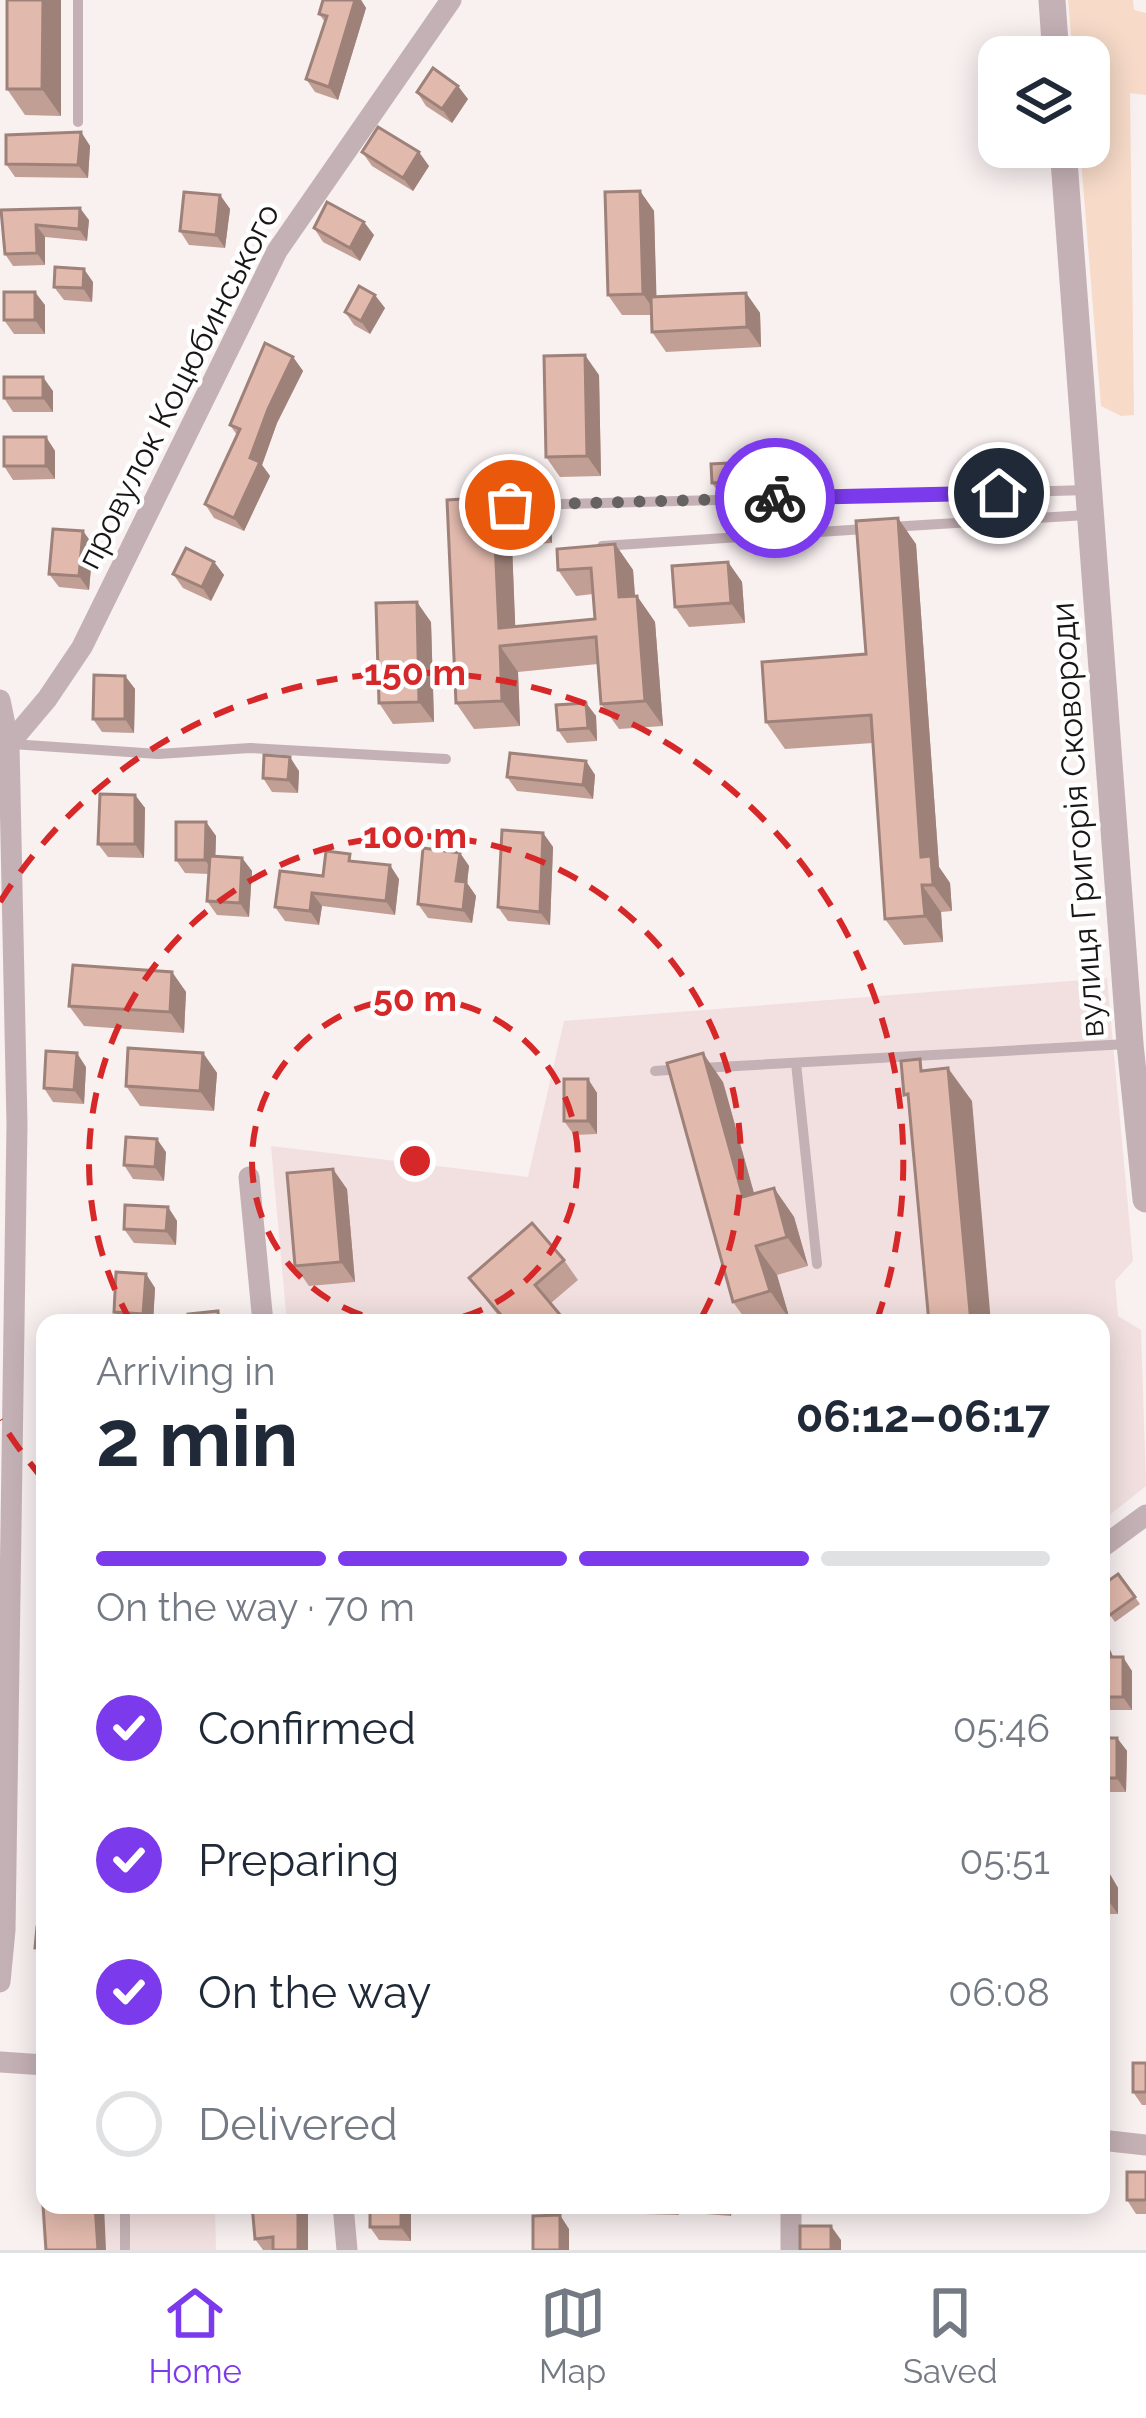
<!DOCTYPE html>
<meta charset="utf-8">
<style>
:root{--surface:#fff;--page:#f2f2f3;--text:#1f2937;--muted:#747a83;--line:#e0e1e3;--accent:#7c3aed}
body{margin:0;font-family:Raleway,sans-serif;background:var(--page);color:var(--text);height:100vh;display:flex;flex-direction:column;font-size:45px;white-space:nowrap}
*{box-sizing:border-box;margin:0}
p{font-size:39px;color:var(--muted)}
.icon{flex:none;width:66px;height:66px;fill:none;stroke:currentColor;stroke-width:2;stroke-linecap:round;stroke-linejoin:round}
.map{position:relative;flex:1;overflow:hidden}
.sheet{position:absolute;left:36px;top:1314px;width:1074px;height:900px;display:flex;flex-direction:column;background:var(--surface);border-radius:24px;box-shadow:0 6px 30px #0003}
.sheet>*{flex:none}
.buttons{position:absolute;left:978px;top:36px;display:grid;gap:24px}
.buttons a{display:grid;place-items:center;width:132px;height:132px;border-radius:24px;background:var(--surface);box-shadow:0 6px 30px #0003;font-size:60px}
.pin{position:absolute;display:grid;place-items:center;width:102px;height:102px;color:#fff;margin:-51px;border:6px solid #fff;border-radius:50%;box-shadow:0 3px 12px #0007}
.courier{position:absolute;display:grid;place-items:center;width:120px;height:120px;margin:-60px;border:9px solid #7c3aed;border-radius:50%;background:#fff;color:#222;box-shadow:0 3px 15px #0007}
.head em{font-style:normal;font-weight:700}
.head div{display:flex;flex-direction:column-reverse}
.head{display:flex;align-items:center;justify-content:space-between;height:204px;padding:0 60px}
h1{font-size:78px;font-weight:700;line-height:90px}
.bar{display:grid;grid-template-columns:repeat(4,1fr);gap:18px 12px;align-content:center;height:144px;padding:0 60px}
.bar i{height:15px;border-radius:9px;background:var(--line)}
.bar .on{background:var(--accent)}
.bar p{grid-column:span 4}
ol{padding:0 60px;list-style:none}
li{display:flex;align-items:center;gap:36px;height:132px}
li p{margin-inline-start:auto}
li .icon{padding:12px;border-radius:50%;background:var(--accent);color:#fff;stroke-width:4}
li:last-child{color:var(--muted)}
li i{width:66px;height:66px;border:6px solid var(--line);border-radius:50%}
.dock{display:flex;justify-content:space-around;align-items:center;height:168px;border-top:3px solid var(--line);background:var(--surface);font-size:33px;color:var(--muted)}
.dock a{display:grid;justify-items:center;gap:6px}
.dock .on{color:var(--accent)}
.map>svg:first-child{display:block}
.built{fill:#f2e0e0}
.green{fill:#f7dac8}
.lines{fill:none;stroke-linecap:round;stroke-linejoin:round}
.service{stroke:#c4b1b6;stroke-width:10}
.minor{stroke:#c4b1b6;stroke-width:21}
.tertiary{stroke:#c4b1b6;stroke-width:27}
.wall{fill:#c29f95}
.shaded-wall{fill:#9e8279}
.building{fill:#e2b9ad;stroke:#9e8279;stroke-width:3}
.done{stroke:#676262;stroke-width:12;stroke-dasharray:0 21.6}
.route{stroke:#7c3aed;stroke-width:15}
.ring{fill:none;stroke:#d62828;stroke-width:6;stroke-dasharray:21 15}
.labels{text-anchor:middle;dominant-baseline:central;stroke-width:9;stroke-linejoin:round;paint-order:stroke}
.street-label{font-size:33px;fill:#191616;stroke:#fff}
.centre{fill:#d62828;stroke:#fff;stroke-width:6}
.ring-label{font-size:36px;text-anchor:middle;font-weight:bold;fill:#d62828;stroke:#fff;stroke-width:9;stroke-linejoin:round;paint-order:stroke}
</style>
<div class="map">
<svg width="1146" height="2250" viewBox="0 0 1146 2250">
<rect width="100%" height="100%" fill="#f9f0f0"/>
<g class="built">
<polygon points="1107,978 1133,1261 1115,1281 1118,1316 1141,1330 1146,1486 1101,1522 1101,1323 287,1323 271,1146 528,1177 564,1021"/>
<polygon points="38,2165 45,2165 45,2205 215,2205 216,2250 44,2250"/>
</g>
<polygon class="green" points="1068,0 1133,0 1134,10 1146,13 1146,95 1130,93 1134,415 1121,416 1101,406 1080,147 1089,147 1089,57 1073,57"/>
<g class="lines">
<g class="service">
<polyline points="78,0 78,122"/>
<polyline points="526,505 1088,490"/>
<polyline points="890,527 1087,515"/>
<polyline points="602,546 865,529"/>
<polyline points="12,744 158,754 250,748 446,759"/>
<polyline points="796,1063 817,1264"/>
<polyline points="702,1068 1127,1044"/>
<polyline points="655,1071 683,1069"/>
<polyline points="125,2205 125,2250"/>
</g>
<g class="minor">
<polyline points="0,700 9,744 17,1124 5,1930 0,1982"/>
<polyline points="9,744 47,699 82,647 277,251 451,0"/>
<polyline points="249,1177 263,1323"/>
<polyline points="1101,1548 1146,1515"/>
<polyline points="0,2062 45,2065"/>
<polyline points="1101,2140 1146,2145"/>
<polyline points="343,2205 347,2250"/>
<polyline points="791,2250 791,2205"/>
</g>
<g class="tertiary">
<polyline points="1052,0 1056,57"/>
<polyline points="1063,147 1130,1044 1146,1199"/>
</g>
</g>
<g class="wall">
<polygon points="7,0 61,0 61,116 25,115 7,89"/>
<polygon points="323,0 361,0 366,8 338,100 315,92 306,79 325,22 319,14"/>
<polygon points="417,92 468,99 452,123 426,106"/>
<polygon points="81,132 90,146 88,178 15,177 6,164"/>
<polygon points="362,152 429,166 413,191 372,166"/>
<polygon points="640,191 654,211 656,297 746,293 760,313 761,347 666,352 652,332 652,315 622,315 608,295"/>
<polygon points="220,195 230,209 225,248 189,245 180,231"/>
<polygon points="1,210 89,220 87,241 45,237 45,265 13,266 5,254"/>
<polygon points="314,228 374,235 360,261 323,242"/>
<polygon points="93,282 92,302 64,300 54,287"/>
<polygon points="45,305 45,334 14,334 4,320"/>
<polygon points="385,308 370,334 354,325 345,312"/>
<polygon points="293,357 303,371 277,423 262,465 270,476 244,531 214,518 205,504 237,435 230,425"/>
<polygon points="599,375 601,476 560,477 546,457"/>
<polygon points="53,391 53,412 13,412 4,398"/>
<polygon points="46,437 55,451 55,479 13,480 4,466"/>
<polygon points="728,463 732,470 734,488 717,490 712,483"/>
<polygon points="447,500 551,521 552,543 512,545 515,626 595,619 593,594 576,596 558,570 615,544 633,570 635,596 637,596 655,622 663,726 619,729 601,704 598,664 518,672 520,726 474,729 456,703"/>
<polygon points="83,531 93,545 89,590 59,587 49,574"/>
<polygon points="916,544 939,867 950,883 952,911 941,912 943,942 904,945 885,919 873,743 785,749 766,722 866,654"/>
<polygon points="214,562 224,575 211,601 183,588 173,574"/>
<polygon points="728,562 742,582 745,623 689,627 675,607"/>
<polygon points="431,622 434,722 393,724 379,703"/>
<polygon points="125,676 135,689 134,733 102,732 93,719"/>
<polygon points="586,703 596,716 597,741 567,743 558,730"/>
<polygon points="586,761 595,775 593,799 517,791 507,777"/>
<polygon points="299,771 298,793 272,792 263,778"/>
<polygon points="135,795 145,808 144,858 108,857 98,844"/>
<polygon points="206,822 216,836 215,856 242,858 252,871 249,917 217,915 207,901 209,874 185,873 176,860"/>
<polygon points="543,833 553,847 550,925 508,921 498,907"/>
<polygon points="460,853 469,866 467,883 476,896 472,923 428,918 418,904"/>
<polygon points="355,861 399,879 395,915 322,906 319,925 285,921 275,907 323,876"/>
<polygon points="172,972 186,992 184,1033 84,1026 69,1006"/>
<polygon points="203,1053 217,1073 214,1111 140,1106 126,1086"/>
<polygon points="86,1067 84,1104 53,1102 44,1088"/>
<polygon points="588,1079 597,1093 597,1134 574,1135 564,1121"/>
<polygon points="723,1082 754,1193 774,1188 794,1217 808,1266 777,1275 790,1320 781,1323 748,1323 733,1302"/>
<polygon points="166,1152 164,1181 133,1179 124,1165"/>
<polygon points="347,1189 355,1282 309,1286 295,1266"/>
<polygon points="168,1207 177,1221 176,1245 134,1243 124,1229"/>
<polygon points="564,1260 578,1280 551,1303 567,1323 504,1323 469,1278"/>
<polygon points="146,1274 155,1288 153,1323 122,1323 114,1312"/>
<polygon points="1118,1574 1140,1604 1115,1622 1101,1603"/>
<polygon points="1101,1628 1113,1657 1132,1671 1132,1710 1101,1710"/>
<polygon points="1101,1738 1117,1738 1127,1751 1126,1792 1101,1792"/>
<polygon points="1101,1859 1118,1888 1118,1914 1101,1914"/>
<polygon points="1146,2063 1146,2105 1142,2105 1133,2092"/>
<polygon points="1146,2172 1146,2214 1136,2214 1127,2200"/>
<polygon points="252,2205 302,2205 308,2213 308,2250 263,2250 255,2239"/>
<polygon points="370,2205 406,2205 411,2212 411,2241 379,2240 370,2227"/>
<polygon points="637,2205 732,2205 731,2216 679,2212 679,2215 643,2214"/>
</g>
<g class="shaded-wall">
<polygon points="43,0 61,0 61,116 42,89"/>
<polygon points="355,0 361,0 366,8 338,100 329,87"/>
<polygon points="458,86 468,99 452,123 442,109"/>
<polygon points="81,132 90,146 88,178 78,165"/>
<polygon points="419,152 429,166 413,191 403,178"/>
<polygon points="640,191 654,211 657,314 643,294"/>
<polygon points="220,195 230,209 225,248 216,235"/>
<polygon points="80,208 89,220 87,241 79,229"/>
<polygon points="364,222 374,235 360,261 350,248"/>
<polygon points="36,225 45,237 45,265 37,253"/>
<polygon points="84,269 93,282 92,302 83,288"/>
<polygon points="35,292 45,305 45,334 35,320"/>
<polygon points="746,293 760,313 761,347 747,327"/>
<polygon points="375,295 385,308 370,334 361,321"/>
<polygon points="585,355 599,375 601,476 587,456"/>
<polygon points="293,357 303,371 277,423 262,465 270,476 244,531 234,518 250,458 268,409"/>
<polygon points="43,377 53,391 53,412 43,398"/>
<polygon points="46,437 55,451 55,479 46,466"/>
<polygon points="728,463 732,470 734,488 729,482"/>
<polygon points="533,495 551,521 552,543 535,518"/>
<polygon points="898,518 916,544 939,867 950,883 952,911 933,885 921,857"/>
<polygon points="494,519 512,545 516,644 499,628"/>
<polygon points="83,531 93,545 89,590 79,576"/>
<polygon points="615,544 633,570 637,623 619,597"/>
<polygon points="214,562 224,575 211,601 202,587"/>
<polygon points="728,562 742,582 745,623 731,603"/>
<polygon points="637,596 655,622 663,726 645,701"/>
<polygon points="417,602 431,622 434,722 419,702"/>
<polygon points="500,646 518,672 520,726 502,701"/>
<polygon points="125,676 135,689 134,733 125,719"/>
<polygon points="586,703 596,716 597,741 588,728"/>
<polygon points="290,757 299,771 298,793 288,780"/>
<polygon points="586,761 595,775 593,799 583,785"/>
<polygon points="135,795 145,808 144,858 135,844"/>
<polygon points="206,822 216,836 215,874 205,860"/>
<polygon points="543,833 553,847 550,925 540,912"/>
<polygon points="460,853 469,866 467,883 476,896 472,923 463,910 456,881"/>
<polygon points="242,858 252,871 249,917 240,903"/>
<polygon points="390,865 399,879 395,915 386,901"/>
<polygon points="922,885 941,912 943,942 925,916"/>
<polygon points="312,893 322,906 319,925 310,911"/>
<polygon points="172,972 186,992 184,1033 170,1012"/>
<polygon points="77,1053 86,1067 84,1104 74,1090"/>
<polygon points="203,1053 217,1073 214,1111 200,1091"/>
<polygon points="703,1053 723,1082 763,1226 743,1197"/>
<polygon points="948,1068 972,1101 991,1323 971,1323"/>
<polygon points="588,1079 597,1093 597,1134 588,1121"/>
<polygon points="157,1139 166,1152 164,1181 155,1167"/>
<polygon points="333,1169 347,1189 355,1282 341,1262"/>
<polygon points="774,1188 794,1217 808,1266 787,1237"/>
<polygon points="168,1207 177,1221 176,1245 166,1231"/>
<polygon points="756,1246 777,1275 790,1320 770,1291"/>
<polygon points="146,1274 155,1288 153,1323 149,1323 143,1314"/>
<polygon points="1101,1628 1119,1671 1109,1657 1101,1638"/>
<polygon points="1123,1657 1132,1671 1132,1710 1123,1697"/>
<polygon points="1117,1738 1127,1751 1126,1792 1117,1778"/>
<polygon points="1101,1859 1118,1888 1118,1914 1108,1900 1101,1876"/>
<polygon points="95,2205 104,2205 106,2250 98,2250"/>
<polygon points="298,2205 302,2205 308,2213 308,2250 298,2250"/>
<polygon points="401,2205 406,2205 411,2212 411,2241 401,2227"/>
<polygon points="724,2205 732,2205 731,2216"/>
<polygon points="560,2215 569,2229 569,2250 560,2250"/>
<polygon points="831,2226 841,2240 841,2250 831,2250"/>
</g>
<g class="building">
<polygon points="7,0 43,0 42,89 7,89"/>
<polygon points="323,0 355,0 329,87 306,79 327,16 319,14"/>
<polygon points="433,68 458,86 442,109 417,92"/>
<polygon points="378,127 419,152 403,178 362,152"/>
<polygon points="81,132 78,165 6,164 6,135"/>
<polygon points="640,191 643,294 608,295 605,192"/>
<polygon points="184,192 220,195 216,235 180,231"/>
<polygon points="327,202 364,222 350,248 314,228"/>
<polygon points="80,208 79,229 36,225 37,253 5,254 1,210"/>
<polygon points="55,267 84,269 83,288 54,287"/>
<polygon points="359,286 375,295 361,321 345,312"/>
<rect x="4" y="292" width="31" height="28"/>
<polygon points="746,293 747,327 652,332 651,297"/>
<polygon points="265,343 293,357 268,409 250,458 260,462 234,518 205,504 240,429 230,425"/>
<polygon points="585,355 587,456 546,457 544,356"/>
<rect x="4" y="377" width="39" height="21"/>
<rect x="4" y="437" width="42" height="29"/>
<polygon points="728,463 729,482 712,483 711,464"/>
<polygon points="533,495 535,518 494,519 499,628 595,619 591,568 558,570 557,549 615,544 619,597 637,596 645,701 601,704 596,637 500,646 502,701 456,703 447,500"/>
<polygon points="898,518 921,857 931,856 933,885 922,885 925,916 885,919 871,715 766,722 762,662 866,654 856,521"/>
<polygon points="53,529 83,531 79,576 49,574"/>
<polygon points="186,548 214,562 202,587 173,574"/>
<polygon points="728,562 731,603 675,607 672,566"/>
<polygon points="417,602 419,702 379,703 376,603"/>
<polygon points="94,675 125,676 125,719 93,719"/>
<polygon points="586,703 588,728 558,730 556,705"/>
<polygon points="510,753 586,761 583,785 507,777"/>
<polygon points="264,755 290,757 288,780 263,778"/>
<polygon points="100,794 135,795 135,844 98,844"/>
<polygon points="176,822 206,822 205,860 176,860"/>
<polygon points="502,830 543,833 540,912 498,907"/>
<polygon points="423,848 460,853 456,881 466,882 463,910 418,904"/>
<polygon points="326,851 350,854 349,861 390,865 386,901 312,893 310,911 275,907 280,871 323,876"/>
<polygon points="210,856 242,858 240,903 207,901"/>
<polygon points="73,965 172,972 170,1012 69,1006"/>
<polygon points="128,1048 203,1053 200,1091 126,1086"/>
<polygon points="46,1051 77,1053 74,1090 44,1088"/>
<polygon points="703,1053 743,1197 774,1188 787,1237 756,1246 770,1291 733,1302 667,1063"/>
<polygon points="920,1059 921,1071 948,1068 971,1323 929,1323 908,1094 904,1095 901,1061"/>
<rect x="564" y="1079" width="24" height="42"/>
<polygon points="126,1137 157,1139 155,1167 124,1165"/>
<polygon points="333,1169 341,1262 295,1266 287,1173"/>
<polygon points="125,1205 168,1207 166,1231 124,1229"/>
<polygon points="532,1223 564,1260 535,1285 567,1323 508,1323 469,1278"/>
<polygon points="116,1272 146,1274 143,1314 114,1312"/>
<polygon points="218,1311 219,1323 189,1323 188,1314"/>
<polygon points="608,1316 615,1323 600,1323"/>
<polygon points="1118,1574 1135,1597 1110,1615 1101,1603 1101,1586"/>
<polygon points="1101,1638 1109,1657 1123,1657 1123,1697 1101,1697"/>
<rect x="1101" y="1738" width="16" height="40"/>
<rect x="1101" y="1874" width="7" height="26"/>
<polygon points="37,1927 45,1927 45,1949 35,1948"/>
<rect x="1133" y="2063" width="13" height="29"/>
<polygon points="45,2158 45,2205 95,2205 98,2250 46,2250 40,2159"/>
<rect x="1127" y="2172" width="19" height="28"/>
<polygon points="252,2205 298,2205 298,2250 273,2250 273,2237 255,2239"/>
<rect x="370" y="2205" width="31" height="22"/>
<polygon points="560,2215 560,2250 533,2250 533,2216"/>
<rect x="800" y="2226" width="31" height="24"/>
</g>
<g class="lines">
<polyline class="done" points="510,505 775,498"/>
<polyline class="route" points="775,498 999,493"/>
</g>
<g class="ring">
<path d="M397 1323A163 163 0 1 1 433 1323"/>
<path d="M131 1322A326 326 0 1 1 699 1322"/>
<path d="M43 1479A489 489 0 0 1 0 1420M0 902A489 489 0 0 1 877 1320"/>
</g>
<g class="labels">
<g class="street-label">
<text transform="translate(178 386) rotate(-63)">провулок Коцюбинського</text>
<text transform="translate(1077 820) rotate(-94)">вулиця Григорія Сковороди</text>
</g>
</g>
<circle cx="415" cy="1161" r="18" class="centre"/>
<g class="ring-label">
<text x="415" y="685">150 m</text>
<text x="415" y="848">100 m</text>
<text x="415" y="1011">50 m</text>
</g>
</svg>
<div class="buttons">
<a><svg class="icon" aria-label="layers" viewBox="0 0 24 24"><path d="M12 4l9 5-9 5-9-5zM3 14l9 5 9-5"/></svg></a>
</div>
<div class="pin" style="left:510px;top:505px;background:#ea580c"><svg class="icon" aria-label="bag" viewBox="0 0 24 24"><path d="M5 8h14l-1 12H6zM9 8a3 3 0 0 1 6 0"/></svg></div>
<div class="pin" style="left:999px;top:493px;background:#1f2937"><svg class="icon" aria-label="home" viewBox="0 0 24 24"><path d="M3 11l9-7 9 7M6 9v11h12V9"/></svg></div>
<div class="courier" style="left:775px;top:498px"><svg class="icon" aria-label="bike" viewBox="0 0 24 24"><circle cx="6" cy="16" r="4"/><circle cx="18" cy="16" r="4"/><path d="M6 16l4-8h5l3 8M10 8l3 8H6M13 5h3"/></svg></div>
<section class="sheet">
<div class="head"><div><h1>2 min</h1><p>Arriving in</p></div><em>06:12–06:17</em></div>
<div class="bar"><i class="on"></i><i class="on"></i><i class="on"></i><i></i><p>On the way · 70 m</p></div>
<ol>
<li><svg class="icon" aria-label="check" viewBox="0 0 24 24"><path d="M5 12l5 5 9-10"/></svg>Confirmed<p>05:46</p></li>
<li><svg class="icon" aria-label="check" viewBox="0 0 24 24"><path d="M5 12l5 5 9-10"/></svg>Preparing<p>05:51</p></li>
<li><svg class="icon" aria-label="check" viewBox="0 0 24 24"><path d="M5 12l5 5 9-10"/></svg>On the way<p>06:08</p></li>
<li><i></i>Delivered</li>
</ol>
</section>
</div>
<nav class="dock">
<a class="on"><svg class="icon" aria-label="home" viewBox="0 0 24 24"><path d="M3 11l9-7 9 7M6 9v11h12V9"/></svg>Home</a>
<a><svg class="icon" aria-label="map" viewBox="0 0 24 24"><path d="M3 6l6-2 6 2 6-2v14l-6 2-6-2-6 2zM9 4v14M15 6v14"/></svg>Map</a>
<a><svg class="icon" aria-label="saved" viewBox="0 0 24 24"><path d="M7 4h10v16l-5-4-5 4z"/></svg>Saved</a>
</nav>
